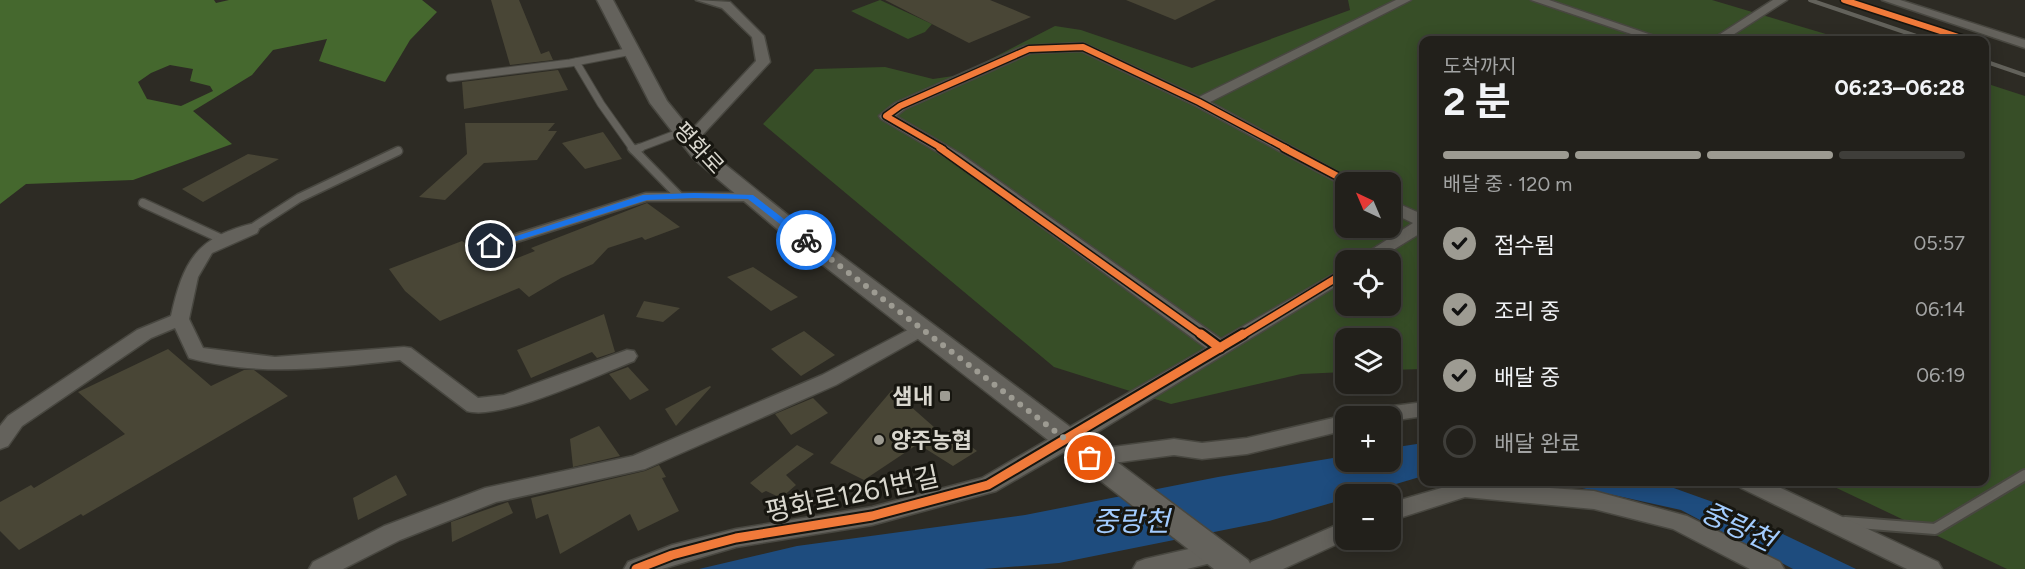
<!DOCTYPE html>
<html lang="ko">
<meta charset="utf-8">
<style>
:root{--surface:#22201b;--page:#2a2824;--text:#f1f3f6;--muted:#a2a3a3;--line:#3f3e3a;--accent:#9d9b92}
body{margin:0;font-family:Figtree,"Noto Sans KR",sans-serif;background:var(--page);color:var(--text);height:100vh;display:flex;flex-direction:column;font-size:22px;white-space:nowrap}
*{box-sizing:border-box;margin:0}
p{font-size:20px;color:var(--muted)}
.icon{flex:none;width:33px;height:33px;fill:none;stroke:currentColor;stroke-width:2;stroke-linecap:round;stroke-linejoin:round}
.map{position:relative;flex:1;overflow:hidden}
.side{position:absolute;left:1419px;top:36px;width:570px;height:450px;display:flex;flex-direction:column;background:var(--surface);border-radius:12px;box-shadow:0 3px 15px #0003,0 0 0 2px var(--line)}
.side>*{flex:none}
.needle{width:39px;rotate:316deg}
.controls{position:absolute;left:1335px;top:172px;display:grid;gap:12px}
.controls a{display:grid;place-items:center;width:66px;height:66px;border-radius:12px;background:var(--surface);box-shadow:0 3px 15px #0003,0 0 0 2px var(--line);font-size:30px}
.pin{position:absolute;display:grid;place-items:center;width:51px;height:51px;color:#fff;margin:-26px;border:3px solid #fff;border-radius:50%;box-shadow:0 2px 6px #0007}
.courier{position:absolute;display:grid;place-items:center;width:60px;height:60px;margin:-30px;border:4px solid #1a73e8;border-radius:50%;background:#fff;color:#222;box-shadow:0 2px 8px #0007}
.headline em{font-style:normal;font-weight:700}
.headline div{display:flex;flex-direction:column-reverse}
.headline{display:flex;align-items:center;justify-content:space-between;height:102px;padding:0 24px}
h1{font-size:39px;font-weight:700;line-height:45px}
.bar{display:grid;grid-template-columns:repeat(4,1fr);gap:9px 6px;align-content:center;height:72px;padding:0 24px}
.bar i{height:8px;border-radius:4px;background:var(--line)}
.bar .selected{background:var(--accent)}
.bar p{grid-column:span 4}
ol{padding:0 24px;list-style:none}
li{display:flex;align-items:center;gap:18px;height:66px}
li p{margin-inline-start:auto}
li .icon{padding:6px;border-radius:50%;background:var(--accent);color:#111;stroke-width:4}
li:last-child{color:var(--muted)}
li i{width:33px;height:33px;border:3px solid var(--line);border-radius:50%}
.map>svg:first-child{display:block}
.green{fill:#374e27;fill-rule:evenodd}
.forest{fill:#45682e;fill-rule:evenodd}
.water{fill:#1e4c7e}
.building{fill:#494636}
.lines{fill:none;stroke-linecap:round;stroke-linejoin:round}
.service-far2-casing{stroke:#484740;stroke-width:9}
.service-far1-casing{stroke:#484740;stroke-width:11}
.service-casing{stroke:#484740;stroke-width:14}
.minor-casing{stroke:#484740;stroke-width:3}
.secondary-casing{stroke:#484740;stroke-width:3}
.service-far2{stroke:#64625c;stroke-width:7}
.service-far1{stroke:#64625c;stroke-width:8}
.service{stroke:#64625c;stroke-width:10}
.minor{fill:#64625c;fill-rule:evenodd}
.secondary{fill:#64625c;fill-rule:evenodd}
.rail{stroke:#63625b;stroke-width:4}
.cycleway-far2-casing{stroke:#171610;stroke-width:9}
.cycleway-far1-casing{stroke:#171610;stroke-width:10}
.cycleway-casing{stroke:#171610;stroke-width:13}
.cycleway-far2{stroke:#f17a3a;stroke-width:6}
.cycleway-far1{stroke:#f17a3a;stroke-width:7}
.cycleway{stroke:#f17a3a;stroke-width:9}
.route{fill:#1a73e8}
.done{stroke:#9d9b92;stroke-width:6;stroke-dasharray:0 10.8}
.poi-dot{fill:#9d9b92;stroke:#171610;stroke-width:2}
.labels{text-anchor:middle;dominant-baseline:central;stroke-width:6;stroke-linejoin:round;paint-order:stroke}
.street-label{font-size:22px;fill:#d9d7ce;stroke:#171610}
.poi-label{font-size:22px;font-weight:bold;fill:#d9d7ce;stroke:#171610;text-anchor:end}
.near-street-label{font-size:27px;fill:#d9d7ce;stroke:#171610}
.near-water-label{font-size:28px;font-style:italic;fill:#a3ccfe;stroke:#171610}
</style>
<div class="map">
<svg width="2025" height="569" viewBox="0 0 2025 569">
<rect width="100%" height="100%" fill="#2d2b24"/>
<g class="green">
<polygon points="880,0 932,24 925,32 908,39 851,11"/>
<path d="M1348 0H1712L1846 40H1424L1423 369 1391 370 1390 339H1346L1345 372 1301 374 1171 404 1054 367 763 124 815 69 885 67 933 79 960 75 1055 26 1081 30 1192 68 1350 10ZM1346 183H1390V228H1346ZM1346 261H1390V306H1346Z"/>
<polygon points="1985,83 2025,96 2025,569 2007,569 1824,482 1984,482"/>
</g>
<path class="forest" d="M0 0H214L216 3 229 0H422L437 12 410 40 385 82 319 61 327 39 273 50 252 75 193 111 232 144 133 180 26 184 0 204ZM170 65 193 69 190 81 210 86 213 91 181 106 147 99 138 82 151 73Z"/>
<g class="water">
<polygon points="1423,443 1423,476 1359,495 1346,495 1345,499 1269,521 1059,563 983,569 699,569 797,546 1025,515 1218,477 1345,456 1346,462 1390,462 1391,448"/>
<polygon points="1555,482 1657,482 1724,506 1856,569 1793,569 1681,510"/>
</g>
<g class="building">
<polygon points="491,0 519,0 541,54 549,51 553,60 510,65"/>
<polygon points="885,0 990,0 1031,17 969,43"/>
<polygon points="1126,0 1216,0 1175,20"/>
<polygon points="558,70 568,90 464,109 462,82"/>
<polygon points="465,123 555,123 548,131 557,131 537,160 484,163 445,200 419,197 467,154"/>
<polygon points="603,132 622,159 585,169 562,143"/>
<polygon points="248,154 279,159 203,202 182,189"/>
<polygon points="647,203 680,227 645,240 642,237 608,248 593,264 561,278 529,297 519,288 440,321 405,291 389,269 462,241 500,265 535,251 531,248"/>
<polygon points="753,267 798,297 771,311 727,277"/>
<polygon points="644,301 680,308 663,322 636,317"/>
<polygon points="604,314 615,352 597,358 592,352 531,378 517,350"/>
<polygon points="804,331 835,355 801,376 771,349"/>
<polygon points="168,349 211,386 244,370 254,370 288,396 83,516 81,514 19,550 0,531 0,502 31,485 34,488 125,434 78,392"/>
<polygon points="628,367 649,390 630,400 609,374"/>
<polygon points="710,386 711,387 676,426 665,409"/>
<polygon points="892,390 943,435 950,430 977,451 953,466 918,444 864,480 830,463"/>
<polygon points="813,398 828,413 791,435 775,414"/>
<polygon points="599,426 620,456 573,467 570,439"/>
<polygon points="797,445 814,454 786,475 796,485 781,498 766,491 762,493 750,483"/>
<polygon points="659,465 666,477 662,478 679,511 638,531 630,514 560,554 548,514 536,519 531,498 645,471"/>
<polygon points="396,475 407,495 358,520 353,498"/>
<polygon points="508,502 513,513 452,542 451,522"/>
</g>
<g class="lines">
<g class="service-far2-casing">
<g id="service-far2">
<polyline points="576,62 601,104 633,149"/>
<polyline points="450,78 570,63 632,51"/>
<polyline points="636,149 681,132"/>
</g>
</g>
<g class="service-far1-casing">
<g id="service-far1">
<polyline points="632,148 634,150 640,148"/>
<polyline points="634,150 679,196"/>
<polyline points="143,203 226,241"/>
<polyline points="251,229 299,198 398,151"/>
<polyline points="491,246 646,197 750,197"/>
</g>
</g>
<g class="service-casing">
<polyline id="service" points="1845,522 1935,529 2025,475"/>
</g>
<g class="minor-casing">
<g id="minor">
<polygon points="696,0 730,2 764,36 770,62 694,144 689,146 681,141 684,138 756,61 752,37 722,8"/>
<polygon points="1396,0 1411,0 1210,102 1358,183 1346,183 1346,187 1194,105 1081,51 1031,53 905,109 896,116 961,154 1221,339 1346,267 1346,280 1076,445 996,491 872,525 736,547 662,569 624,569 628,562 672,545 736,529 872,507 982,478 1206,348 951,160 881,119 879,116 895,103 1024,46 1083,43 1199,97"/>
<polygon points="1531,0 1549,0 1666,40 1649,40"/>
<polygon points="1773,0 1787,0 1725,40 1711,40"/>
<polygon points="1882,0 1900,0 2025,40 2025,48"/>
<polygon points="1390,200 1424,215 1424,231 1375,261 1354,261 1413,223 1390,212"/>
<path d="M251 224 259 229 257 233 212 253 198 277 189 319 203 348 275 357 404 347 411 348 478 398 504 395 627 350 634 351 637 356 634 361C598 375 501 421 467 411L400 360C328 368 260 377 189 358L175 328 151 338 22 426 8 446 0 449V426L8 416 137 330 171 316C183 263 195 238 251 224Z"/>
<polygon points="923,322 930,324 932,328 930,332 836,385 645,469 496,502 400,540 343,569 309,569 313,562 384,526 485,488 633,456 822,375"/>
<polygon points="1424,402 1424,416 1390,421 1390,417 1346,417 1346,430 1247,454 1202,459 1174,455 1090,466 1082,464 1079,458 1082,452 1090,450 1174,439 1202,443 1247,438 1346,415 1352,416 1355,412 1362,410"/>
<polygon points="1462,482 1594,491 1687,516 1780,562 1784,569 1750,569 1673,529 1594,509 1465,497 1390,521 1390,503"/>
<polygon points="1738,482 1768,482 1938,562 1942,569 1907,569 1741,488"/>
<polygon points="1346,521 1346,540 1283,569 1247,569 1251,562"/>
<polygon points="1215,543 1223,546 1227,553 1223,560 1187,569 1133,569 1137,562 1145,559"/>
</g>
</g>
<g class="secondary-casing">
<polygon id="secondary" points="597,0 613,0 667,101 707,150 799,224 1248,560 1253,569 1214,569 783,234 693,158 650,103"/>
</g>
<use href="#service-far2" class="service-far2"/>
<use href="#service-far1" class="service-far1"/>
<use href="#service" class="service"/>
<use href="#minor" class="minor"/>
<use href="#secondary" class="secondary"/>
<g class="rail">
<polyline points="1810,0 1928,40"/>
<polyline points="1984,61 2025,75"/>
</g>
<g class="cycleway-far2-casing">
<g id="cycleway-far2">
<polyline points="1844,0 1968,40"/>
<polyline points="943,149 886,116 900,106 1029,49 1083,47 1199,102 1287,149"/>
</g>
</g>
<g class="cycleway-far1-casing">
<g id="cycleway-far1">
<polyline points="940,148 1203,336"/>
<polyline points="1284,148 1350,183"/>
<polyline points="1241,336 1346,272"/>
</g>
</g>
<g class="cycleway-casing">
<g id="cycleway">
<polyline points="1201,334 1220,348"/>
<polyline points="636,569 672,555 736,538 872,516 988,485 1243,334"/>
</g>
</g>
<use href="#cycleway-far2" class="cycleway-far2"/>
<use href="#cycleway-far1" class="cycleway-far1"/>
<use href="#cycleway" class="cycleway"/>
</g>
<polygon class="route" points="694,193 753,195 811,240 803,242 748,199 694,198 647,200 494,248 486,246 643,195"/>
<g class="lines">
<polyline class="done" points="806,240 1090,458"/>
</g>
<g class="poi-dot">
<rect x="939" y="390" width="12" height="12" rx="3"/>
<circle cx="879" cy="440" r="6"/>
</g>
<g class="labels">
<g class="street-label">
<text transform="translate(699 148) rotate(47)">평화로</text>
</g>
<g class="poi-label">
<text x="933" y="396">샘내</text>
<text x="891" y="440" text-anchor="start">양주농협</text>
</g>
<g class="near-street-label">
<text transform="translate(852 494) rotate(-12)">평화로1261번길</text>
</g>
<g class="near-water-label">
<text x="1131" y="521">중랑천</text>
<text transform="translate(1738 526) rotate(25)">중랑천</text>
</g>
</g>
</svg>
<div class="controls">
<a><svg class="needle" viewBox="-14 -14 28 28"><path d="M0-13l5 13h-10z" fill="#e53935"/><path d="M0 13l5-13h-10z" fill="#a2a3a3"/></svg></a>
<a><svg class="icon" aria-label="locate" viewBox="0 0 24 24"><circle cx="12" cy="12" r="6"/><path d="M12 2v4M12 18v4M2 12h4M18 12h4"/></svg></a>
<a><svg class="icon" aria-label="layers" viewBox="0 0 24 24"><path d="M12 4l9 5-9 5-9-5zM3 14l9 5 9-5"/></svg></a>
<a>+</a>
<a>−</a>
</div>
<div class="pin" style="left:1090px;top:458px;background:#ea580c"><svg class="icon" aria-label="bag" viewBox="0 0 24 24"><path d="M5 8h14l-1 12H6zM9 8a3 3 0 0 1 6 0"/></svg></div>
<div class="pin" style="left:491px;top:246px;background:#1f2937"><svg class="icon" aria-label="home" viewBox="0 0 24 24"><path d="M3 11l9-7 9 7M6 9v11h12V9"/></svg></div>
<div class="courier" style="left:806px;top:240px"><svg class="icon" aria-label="bike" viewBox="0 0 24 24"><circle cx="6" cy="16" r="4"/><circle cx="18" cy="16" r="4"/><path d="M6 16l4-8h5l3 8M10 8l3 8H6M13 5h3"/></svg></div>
<section class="side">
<div class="headline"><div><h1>2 분</h1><p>도착까지</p></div><em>06:23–06:28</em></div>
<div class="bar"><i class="selected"></i><i class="selected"></i><i class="selected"></i><i></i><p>배달 중 · 120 m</p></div>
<ol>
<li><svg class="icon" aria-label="check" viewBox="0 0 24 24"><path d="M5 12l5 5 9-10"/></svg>접수됨<p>05:57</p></li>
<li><svg class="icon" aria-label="check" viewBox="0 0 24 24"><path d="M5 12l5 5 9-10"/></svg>조리 중<p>06:14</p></li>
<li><svg class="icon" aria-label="check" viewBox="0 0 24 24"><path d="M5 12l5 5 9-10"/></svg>배달 중<p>06:19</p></li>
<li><i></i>배달 완료</li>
</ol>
</section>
</div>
